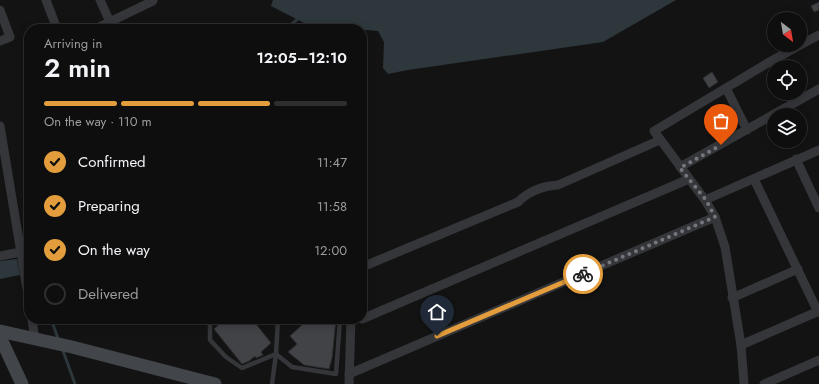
<!DOCTYPE html>
<meta charset="utf-8">
<style>
:root{--surface:#0e0e0f;--page:#171718;--text:#f1f3f6;--muted:#9b9c9e;--line:#2e2e2f;--accent:#e39d3c}
body{margin:0;font-family:Jost,sans-serif;background:var(--page);color:var(--text);height:100vh;display:flex;flex-direction:column;font-size:15px;white-space:nowrap}
*{box-sizing:border-box;margin:0}
p{font-size:13px;color:var(--muted)}
.icon{flex:none;width:22px;height:22px;fill:none;stroke:currentColor;stroke-width:2;stroke-linecap:round;stroke-linejoin:round}
.map{position:relative;flex:1;overflow:hidden}
.drawer{position:absolute;left:24px;top:24px;width:343px;height:300px;display:flex;flex-direction:column;background:var(--surface);border-radius:16px;box-shadow:0 2px 10px #0003,0 0 0 1px var(--line)}
.drawer>*{flex:none}
.needle{width:26px;rotate:149deg}
.controls{position:absolute;left:767px;top:12px;display:grid;gap:8px}
.controls a{display:grid;place-items:center;width:40px;height:40px;border-radius:50%;background:var(--surface);box-shadow:0 2px 10px #0003,0 0 0 1px var(--line);font-size:20px}
.pin{position:absolute;display:grid;place-items:center;width:34px;height:34px;color:#fff;margin:-41px -17px;border-radius:50% 50% 50% 0;rotate:-45deg;box-shadow:0 0 4px #0007}
.pin .icon{rotate:45deg}
.courier{position:absolute;display:grid;place-items:center;width:40px;height:40px;margin:-20px;border:3px solid #e39d3c;border-radius:50%;background:#fff;color:#222;box-shadow:0 1px 5px #0007}
.summary em{font-style:normal;font-weight:600}
.summary div{display:flex;flex-direction:column-reverse}
.summary{display:flex;align-items:center;justify-content:space-between;height:68px;padding:0 20px}
h1{font-size:26px;font-weight:600;line-height:30px}
.bar{display:grid;grid-template-columns:repeat(4,1fr);gap:6px 4px;align-content:center;height:48px;padding:0 20px}
.bar i{height:5px;border-radius:3px;background:var(--line)}
.bar .active{background:var(--accent)}
.bar p{grid-column:span 4}
ol{padding:0 20px;list-style:none}
li{display:flex;align-items:center;gap:12px;height:44px}
li p{margin-inline-start:auto}
li .icon{padding:4px;border-radius:50%;background:var(--accent);color:#111;stroke-width:4}
li:last-child{color:var(--muted)}
li i{width:22px;height:22px;border:2px solid var(--line);border-radius:50%}
.map>svg:first-child{display:block}
.water{fill:#2d373c}
.lines{fill:none;stroke-linecap:round;stroke-linejoin:round}
.stream{stroke:#2d373c;stroke-width:3}
.building{fill:#424347;stroke:#2d2d30}
.lane{stroke:#343639;stroke-width:4.5}
.street{stroke:#343639;stroke-width:9}
.secondary{stroke:#424549;stroke-width:13}
.done{stroke:#73767c;stroke-width:4;stroke-dasharray:0 7.2}
.route{stroke:#e39d3c;stroke-width:5}
</style>
<div class="map">
<svg width="819" height="384" viewBox="0 0 819 384">
<rect width="100%" height="100%" fill="#131314"/>
<g class="water">
<polygon points="273,0 676,0 603,42 408,70 388,74 383,68 384,42 378,31 308,25 271,6"/>
<polygon points="17,259 20,275 0,279 0,261"/>
</g>
<g class="lines">
<g class="stream">
<polyline points="286,29 300,17"/>
<polyline points="51,319 59,341"/>
<polyline points="62,348 75,384"/>
</g>
</g>
<g class="building">
<polygon points="819,2 819,10 814,12 811,6"/>
<polygon points="712,72 718,82 709,88 703,78"/>
<polygon points="713,107 718,115 712,120 706,112"/>
<polygon points="225,319 262,319 256,324 271,343 261,352 263,355 256,358 255,356 249,361 242,364 214,329"/>
<polygon points="297,319 336,319 332,358 329,369 304,365 288,352 297,344 290,336 302,325"/>
</g>
<g class="lines">
<g class="lane">
<polyline points="210,319 210,340 226,357 242,368 276,354 292,367 336,374 340,319"/>
<polyline points="272,384 276,354 278,319"/>
</g>
<g class="street">
<polyline points="46,0 57,29"/>
<polyline points="100,0 110,22"/>
<polyline points="0,10 10,37 0,41"/>
<polyline points="95,29 153,1 153,0"/>
<polyline points="800,45 819,35"/>
<polyline points="726,88 747,130"/>
<polyline points="0,126 29,301"/>
<polyline points="796,159 819,208"/>
<polyline points="680,167 819,89"/>
<polyline points="754,179 818,312"/>
<polyline points="705,200 819,150"/>
<polyline points="0,256 21,252"/>
<path d="M362 267 518 202C529 191 542 186 558 185L660 140"/>
<polyline points="732,298 798,269"/>
<polyline points="32,319 35,340"/>
<polyline points="362,319 689,179"/>
<polyline points="741,345 819,311"/>
<polyline points="349,374 715,217"/>
<polyline points="349,384 351,319"/>
<polyline points="744,384 741,345 725,247 715,217 705,200 654,131 766,64 800,45"/>
<polyline points="764,384 819,360"/>
</g>
<g class="secondary">
<polyline points="0,331 72,347 215,384"/>
<polyline points="0,337 22,384"/>
</g>
</g>
<g class="lines">
<polyline class="done" points="583,274 715,217 706,200 680,168 721,145"/>
<polyline class="route" points="437,336 583,274"/>
</g>
</svg>
<div class="controls">
<a><svg class="needle" viewBox="-14 -14 28 28"><path d="M0-13l5 13h-10z" fill="#e53935"/><path d="M0 13l5-13h-10z" fill="#9b9c9e"/></svg></a>
<a><svg class="icon" aria-label="locate" viewBox="0 0 24 24"><circle cx="12" cy="12" r="6"/><path d="M12 2v4M12 18v4M2 12h4M18 12h4"/></svg></a>
<a><svg class="icon" aria-label="layers" viewBox="0 0 24 24"><path d="M12 4l9 5-9 5-9-5zM3 14l9 5 9-5"/></svg></a>
</div>
<div class="pin" style="left:721px;top:145px;background:#ea580c"><svg class="icon" aria-label="bag" viewBox="0 0 24 24"><path d="M5 8h14l-1 12H6zM9 8a3 3 0 0 1 6 0"/></svg></div>
<div class="pin" style="left:437px;top:336px;background:#1f2937"><svg class="icon" aria-label="home" viewBox="0 0 24 24"><path d="M3 11l9-7 9 7M6 9v11h12V9"/></svg></div>
<div class="courier" style="left:583px;top:274px"><svg class="icon" aria-label="bike" viewBox="0 0 24 24"><circle cx="6" cy="16" r="4"/><circle cx="18" cy="16" r="4"/><path d="M6 16l4-8h5l3 8M10 8l3 8H6M13 5h3"/></svg></div>
<section class="drawer">
<div class="summary"><div><h1>2 min</h1><p>Arriving in</p></div><em>12:05–12:10</em></div>
<div class="bar"><i class="active"></i><i class="active"></i><i class="active"></i><i></i><p>On the way · 110 m</p></div>
<ol>
<li><svg class="icon" aria-label="check" viewBox="0 0 24 24"><path d="M5 12l5 5 9-10"/></svg>Confirmed<p>11:47</p></li>
<li><svg class="icon" aria-label="check" viewBox="0 0 24 24"><path d="M5 12l5 5 9-10"/></svg>Preparing<p>11:58</p></li>
<li><svg class="icon" aria-label="check" viewBox="0 0 24 24"><path d="M5 12l5 5 9-10"/></svg>On the way<p>12:00</p></li>
<li><i></i>Delivered</li>
</ol>
</section>
</div>
